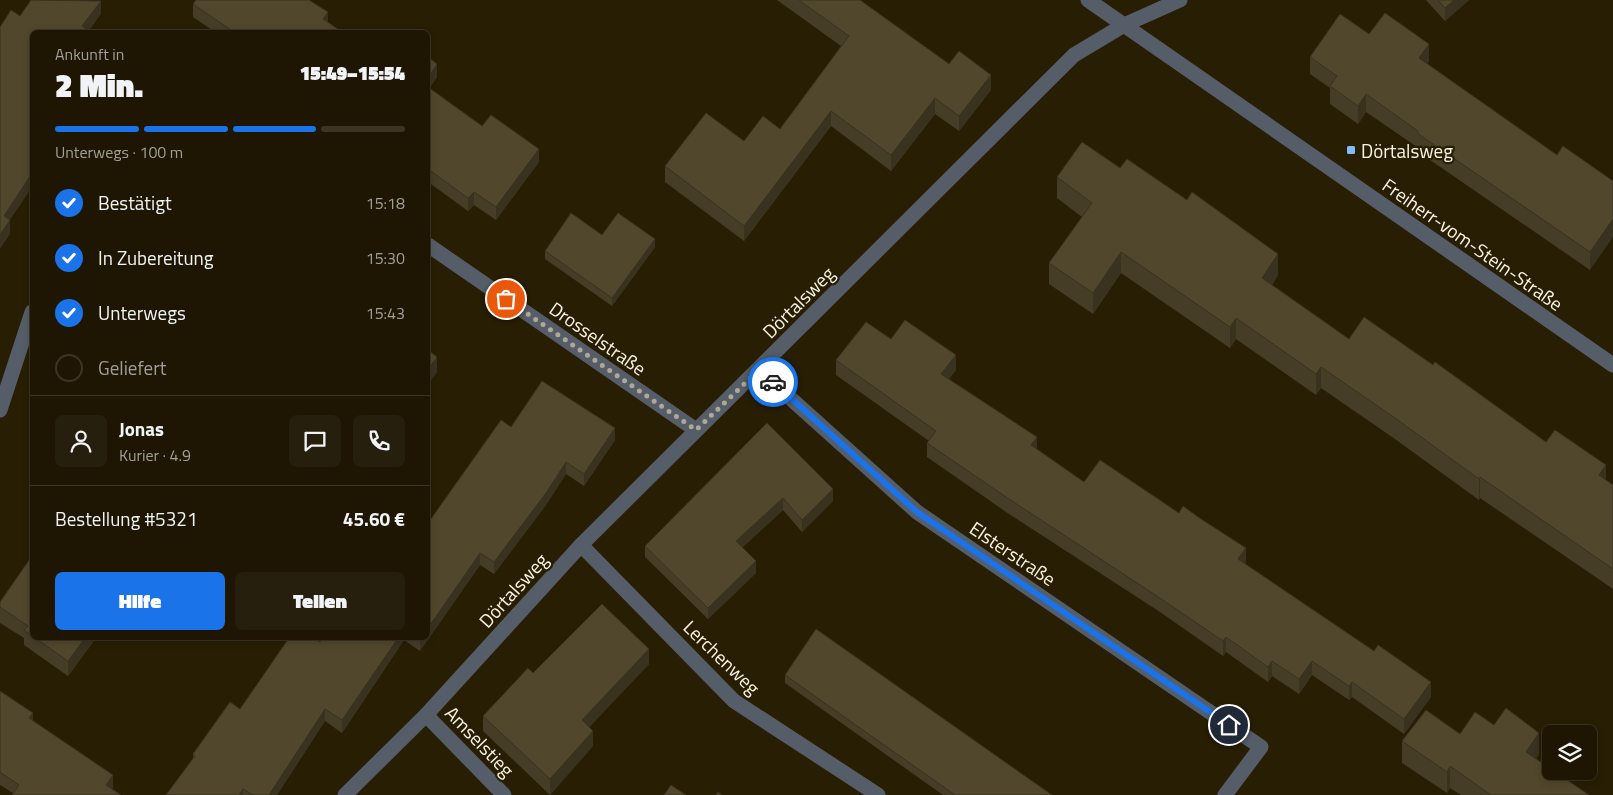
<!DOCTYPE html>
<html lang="de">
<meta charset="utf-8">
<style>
:root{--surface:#1e1603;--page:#261f0d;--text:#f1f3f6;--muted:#a19f9a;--line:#3c3525;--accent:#1a73e8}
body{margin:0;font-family:"Titillium Web",sans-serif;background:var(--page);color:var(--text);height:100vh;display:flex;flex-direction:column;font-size:19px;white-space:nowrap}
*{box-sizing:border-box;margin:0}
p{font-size:16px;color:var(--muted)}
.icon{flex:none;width:28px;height:28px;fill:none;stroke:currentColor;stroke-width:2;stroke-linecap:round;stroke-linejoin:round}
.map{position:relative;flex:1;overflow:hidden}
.side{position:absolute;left:30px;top:30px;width:400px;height:610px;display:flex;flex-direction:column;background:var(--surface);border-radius:8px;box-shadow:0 2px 8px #0003,0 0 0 1px var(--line)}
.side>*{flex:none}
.fabs{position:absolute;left:1542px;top:725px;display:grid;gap:10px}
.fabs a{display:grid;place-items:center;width:55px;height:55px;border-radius:8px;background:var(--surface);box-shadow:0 2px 8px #0003,0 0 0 1px var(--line);font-size:25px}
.pin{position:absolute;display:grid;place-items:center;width:42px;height:42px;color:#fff;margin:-21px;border:2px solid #fff;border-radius:50%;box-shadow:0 1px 5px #0007}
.courier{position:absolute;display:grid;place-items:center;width:50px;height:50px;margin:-25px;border:4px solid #1a73e8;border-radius:50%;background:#fff;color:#222;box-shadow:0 1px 6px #0007}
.summary em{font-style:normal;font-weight:800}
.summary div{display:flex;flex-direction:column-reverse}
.summary{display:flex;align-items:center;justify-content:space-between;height:85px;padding:0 25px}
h1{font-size:32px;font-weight:800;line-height:38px}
.bar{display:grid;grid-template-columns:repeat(4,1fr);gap:8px 5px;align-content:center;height:60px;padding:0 25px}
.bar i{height:6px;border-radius:4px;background:var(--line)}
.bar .selected{background:var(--accent)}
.bar p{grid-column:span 4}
.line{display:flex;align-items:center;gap:12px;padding:0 25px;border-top:1px solid var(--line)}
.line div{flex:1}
.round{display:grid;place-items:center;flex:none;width:52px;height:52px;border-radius:8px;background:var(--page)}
ol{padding:0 25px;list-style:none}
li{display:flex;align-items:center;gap:15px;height:55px}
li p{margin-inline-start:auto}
li .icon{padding:5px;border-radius:50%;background:var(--accent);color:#fff;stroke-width:4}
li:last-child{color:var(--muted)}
li i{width:28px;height:28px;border:2px solid var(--line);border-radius:50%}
.primary-button{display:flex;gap:10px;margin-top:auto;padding:10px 25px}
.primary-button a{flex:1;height:58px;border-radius:8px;background:var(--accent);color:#fff;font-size:20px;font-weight:800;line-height:58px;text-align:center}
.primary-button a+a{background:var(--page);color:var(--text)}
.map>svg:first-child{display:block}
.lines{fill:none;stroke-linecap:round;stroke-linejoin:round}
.street{stroke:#555e68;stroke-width:15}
.wall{fill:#463d26}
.shaded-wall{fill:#39321f}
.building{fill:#51472c;stroke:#39321f}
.done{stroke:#b0a896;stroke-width:5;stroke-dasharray:0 9}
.route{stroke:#1a73e8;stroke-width:6}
.poi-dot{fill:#81bdfa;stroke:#281e04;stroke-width:2}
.labels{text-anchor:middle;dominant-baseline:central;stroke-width:4.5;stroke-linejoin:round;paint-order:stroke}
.poi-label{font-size:19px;fill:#f9f3e4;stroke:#281e04;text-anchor:start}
.street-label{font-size:19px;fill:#f9f3e4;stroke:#281e04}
</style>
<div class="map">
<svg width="1613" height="795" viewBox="0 0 1613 795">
<rect width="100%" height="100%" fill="#281e04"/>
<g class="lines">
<g class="street">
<polyline points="1088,0 1613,365"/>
<polyline points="428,245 696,430"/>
<polyline points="759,370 917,512 1261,747 1225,795"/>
<polyline points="0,410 32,312"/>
<polyline points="581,545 734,701 878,795"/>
<polyline points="426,715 504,795"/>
<polyline points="345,795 426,715 581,545 1074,55 1124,25 1180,0"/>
</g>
</g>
<g class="wall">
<polygon points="777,0 860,0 949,64 991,90 959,131 935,114 891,171 831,126 744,241 665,182 665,166 780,129 841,46"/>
<polygon points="1426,0 1469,0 1445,21"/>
<polygon points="193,4 328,22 342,32 215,32 193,17"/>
<polygon points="1369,34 1429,61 1427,64 1557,155 1613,181 1590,270 1417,151 1417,147 1366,112 1358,124 1330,104 1330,88 1310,74 1310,57"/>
<polygon points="428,57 437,77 429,88 482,126 539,162 496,220 474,205 468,211 428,182"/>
<polygon points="1120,168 1278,275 1272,285 1349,339 1433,365 1546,442 1613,485 1613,589 1480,498 1479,500 1395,439 1321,388 1316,395 1236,339 1230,348 1121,273 1093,314 1049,284 1049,263 1082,217 1057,198 1057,177"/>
<polygon points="602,235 655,247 612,306 545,259 545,251"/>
<polygon points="891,339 956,370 949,379 1037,450 1084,482 1246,563 1245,564 1431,697 1404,734 1352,697 1349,700 1312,675 1299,694 1272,676 1268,682 1226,652 1223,656 1160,612 1009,514 927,457 927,443 929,441 836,375 836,360"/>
<polygon points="767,423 833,501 802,532 783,510 742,548 756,573 708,619 645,557 645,546"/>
<polygon points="511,427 615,440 584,486 566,474 546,505 494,574 480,565 420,651 404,640 342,733 325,721 277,795 166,795 193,758 193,754 240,709 320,642 324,638 428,638"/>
<polygon points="32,556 32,638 96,638 68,676 24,645 24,638 0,623 0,602"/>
<polygon points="649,664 589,727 593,746 550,795 483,731 483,716 533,673"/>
<polygon points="785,675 1052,795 943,795 785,683"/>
<polygon points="0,691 33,721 113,787 112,789 13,793 0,785"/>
<polygon points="1494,725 1539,754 1536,759 1589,795 1461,795 1450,788 1447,793 1402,763 1402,741 1460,734"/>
</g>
<g class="shaded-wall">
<polygon points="1454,0 1469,0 1445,21 1445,8"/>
<polygon points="101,1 101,14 88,32 82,26"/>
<polygon points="328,12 328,25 323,19"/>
<polygon points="1429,44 1429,61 1419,76 1419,58"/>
<polygon points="437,64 437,77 428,91 428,78"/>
<polygon points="991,75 991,90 959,131 959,116"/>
<polygon points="1366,94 1366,112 1358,124 1358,106"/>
<polygon points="935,98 935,114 891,171 891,155"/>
<polygon points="831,111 831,126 744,241 744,226"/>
<polygon points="539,149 539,162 496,220 496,207"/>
<polygon points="32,173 32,187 10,220 10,234 0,249 0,235 4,216"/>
<polygon points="474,192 474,205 468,211 468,198"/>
<polygon points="1613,219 1613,237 1590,270 1590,252"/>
<polygon points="655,239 655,247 612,306 612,298"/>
<polygon points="1121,252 1121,273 1093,314 1093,293"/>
<polygon points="1278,254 1278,275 1262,299 1262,278"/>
<polygon points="1236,318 1236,339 1230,348 1230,327"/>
<polygon points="956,355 956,370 941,389 941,374"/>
<polygon points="437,357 437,372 428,385 428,370"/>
<polygon points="1321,367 1321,388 1316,395 1316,374"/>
<polygon points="615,428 615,440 584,486 584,474"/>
<polygon points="1037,437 1037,452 1031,445"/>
<polygon points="566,462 566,474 546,505 494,574 494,562"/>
<polygon points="1606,465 1606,486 1599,475"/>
<polygon points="1480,477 1480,498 1479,500 1479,479"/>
<polygon points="833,489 833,501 802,532 802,520"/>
<polygon points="783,498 783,510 736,553 736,541"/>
<polygon points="1246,548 1246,563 1238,574 1238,559"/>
<polygon points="480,553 480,565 420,651 420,639 421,638 428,638 428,628"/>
<polygon points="756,561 756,573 708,619 708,608"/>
<polygon points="1226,637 1226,652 1223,656 1223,641"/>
<polygon points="85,638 96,638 68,676 68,661"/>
<polygon points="398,638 404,638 404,640 342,733 342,720"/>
<polygon points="649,649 649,664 582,735 582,720"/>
<polygon points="1272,661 1272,676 1268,682 1268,667"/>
<polygon points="1312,661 1312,675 1299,694 1299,679"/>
<polygon points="1352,682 1352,697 1349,700 1349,686"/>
<polygon points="1431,682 1431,697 1404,734 1404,719"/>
<polygon points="325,709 325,721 277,795 269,795"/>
<polygon points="33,713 33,725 29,718"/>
<polygon points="593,731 593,746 550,795 550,779"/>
<polygon points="1539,733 1539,754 1526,774 1526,752"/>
<polygon points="1450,766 1450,788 1447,793 1447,772"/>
<polygon points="113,775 113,787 108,795 106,785"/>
<polygon points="243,789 243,795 239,795"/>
</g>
<g class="building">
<polygon points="31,0 101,1 82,26 91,32 32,32 32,173 4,216 10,220 0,235 0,27 11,10 20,16"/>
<polygon points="196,0 309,0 328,12 323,19 342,32 234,32 193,4"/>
<polygon points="799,0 860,0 949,64 959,51 991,75 959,116 935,98 891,155 831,111 744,226 665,166 706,113 744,141 763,116 780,129 849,36"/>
<polygon points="1438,0 1454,0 1445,8"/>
<polygon points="1385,13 1429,44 1419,58 1557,155 1563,146 1613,181 1613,219 1590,252 1417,133 1418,131 1366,94 1358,106 1330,86 1337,76 1310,57 1340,14 1369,34"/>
<polygon points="428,57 437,64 428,78"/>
<polygon points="428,87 482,126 491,115 539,149 496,207 474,192 468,198 428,169"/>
<polygon points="1082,142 1120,168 1127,159 1187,200 1192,192 1278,254 1262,278 1349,339 1364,317 1433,365 1435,362 1546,442 1555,430 1606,465 1599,475 1613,485 1613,569 1480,477 1479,479 1395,418 1321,367 1316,374 1236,318 1230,327 1121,252 1093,293 1049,263 1092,203 1057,177"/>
<polygon points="571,213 602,235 618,213 655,239 612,298 545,251"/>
<polygon points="905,320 956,355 941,374 1037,437 1031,445 1084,482 1100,460 1179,513 1183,506 1198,517 1246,548 1238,559 1374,651 1378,645 1431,682 1404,719 1352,682 1349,686 1312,661 1299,679 1272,661 1268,667 1226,637 1223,641 1160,598 1009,499 927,443 936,431 836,360 866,322 891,339"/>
<polygon points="428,350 437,357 428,370"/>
<polygon points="542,381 615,428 584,474 566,462 546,493 494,562 480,553 428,628 428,523 501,420 511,427"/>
<polygon points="767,423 833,489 802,520 783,498 736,541 756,561 708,608 645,546"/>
<polygon points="32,556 32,636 24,630 28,626 0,607 0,602"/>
<polygon points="602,604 649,649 582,720 593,731 550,779 483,716 528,668 533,673"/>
<polygon points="816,629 1052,795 955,795 785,675"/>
<polygon points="35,638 85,638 68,661"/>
<polygon points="289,638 313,638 320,642 324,638 398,638 342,720 325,709 269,795 253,795 243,789 239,795 166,795 195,756 193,754 230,702 240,709"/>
<polygon points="0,691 33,713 29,718 113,775 106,785 121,795 12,795 19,785 0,772"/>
<polygon points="1506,708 1539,733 1526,752 1551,769 1551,771 1554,771 1589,795 1491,795 1450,766 1447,772 1402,741 1426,710 1460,734 1475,712 1494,725"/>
<polygon points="671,785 686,795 664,795"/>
<polygon points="718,792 722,795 716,795"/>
</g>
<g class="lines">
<polyline class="done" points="506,299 696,430 759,370 773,382"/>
<polyline class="route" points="773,382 917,512 1229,725"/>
</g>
<rect class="poi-dot" x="1346" y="145" width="10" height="10" rx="2.5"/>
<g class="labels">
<g class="poi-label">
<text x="1361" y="150">Dörtalsweg</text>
</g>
<g class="street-label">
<text transform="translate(1473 244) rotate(35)">Freiherr-vom-Stein-Straße</text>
<text transform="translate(798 302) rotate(-45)">Dörtalsweg</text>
<text transform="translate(598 338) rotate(35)">Drosselstraße</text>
<text transform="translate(1013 553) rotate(34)">Elsterstraße</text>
<text transform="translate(513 590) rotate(-48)">Dörtalsweg</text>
<text transform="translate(722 657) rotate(44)">Lerchenweg</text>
<text transform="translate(480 741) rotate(46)">Amselstieg</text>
</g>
</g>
</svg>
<div class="fabs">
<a><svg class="icon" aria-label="layers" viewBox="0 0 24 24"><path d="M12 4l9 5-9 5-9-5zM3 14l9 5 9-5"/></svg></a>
</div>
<div class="pin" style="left:506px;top:299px;background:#ea580c"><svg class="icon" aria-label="bag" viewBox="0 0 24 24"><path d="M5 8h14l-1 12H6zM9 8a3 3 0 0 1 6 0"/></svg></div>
<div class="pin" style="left:1229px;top:725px;background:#1f2937"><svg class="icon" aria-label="home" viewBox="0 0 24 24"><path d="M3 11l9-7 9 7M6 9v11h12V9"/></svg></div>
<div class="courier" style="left:773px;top:382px"><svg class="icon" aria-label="car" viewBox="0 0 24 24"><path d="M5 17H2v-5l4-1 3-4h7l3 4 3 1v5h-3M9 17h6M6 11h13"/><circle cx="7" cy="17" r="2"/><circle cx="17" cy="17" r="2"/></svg></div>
<section class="side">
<div class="summary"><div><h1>2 Min.</h1><p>Ankunft in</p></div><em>15:49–15:54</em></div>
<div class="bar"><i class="selected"></i><i class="selected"></i><i class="selected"></i><i></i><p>Unterwegs · 100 m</p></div>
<ol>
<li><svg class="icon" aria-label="check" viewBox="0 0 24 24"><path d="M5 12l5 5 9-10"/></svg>Bestätigt<p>15:18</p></li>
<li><svg class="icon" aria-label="check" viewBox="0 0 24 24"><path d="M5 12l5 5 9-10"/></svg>In Zubereitung<p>15:30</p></li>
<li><svg class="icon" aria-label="check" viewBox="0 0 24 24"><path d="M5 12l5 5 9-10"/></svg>Unterwegs<p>15:43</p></li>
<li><i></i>Geliefert</li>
</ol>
<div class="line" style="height:90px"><a class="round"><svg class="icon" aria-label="person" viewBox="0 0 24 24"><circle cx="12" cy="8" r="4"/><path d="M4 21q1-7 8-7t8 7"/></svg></a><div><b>Jonas</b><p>Kurier · 4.9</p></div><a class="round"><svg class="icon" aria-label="chat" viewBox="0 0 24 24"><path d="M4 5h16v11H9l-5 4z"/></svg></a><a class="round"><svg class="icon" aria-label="phone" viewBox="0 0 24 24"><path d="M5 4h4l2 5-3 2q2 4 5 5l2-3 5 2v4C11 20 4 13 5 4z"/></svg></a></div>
<div class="line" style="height:65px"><div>Bestellung #5321</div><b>45.60 €</b></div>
<div class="primary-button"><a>Hilfe</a><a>Teilen</a></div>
</section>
</div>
